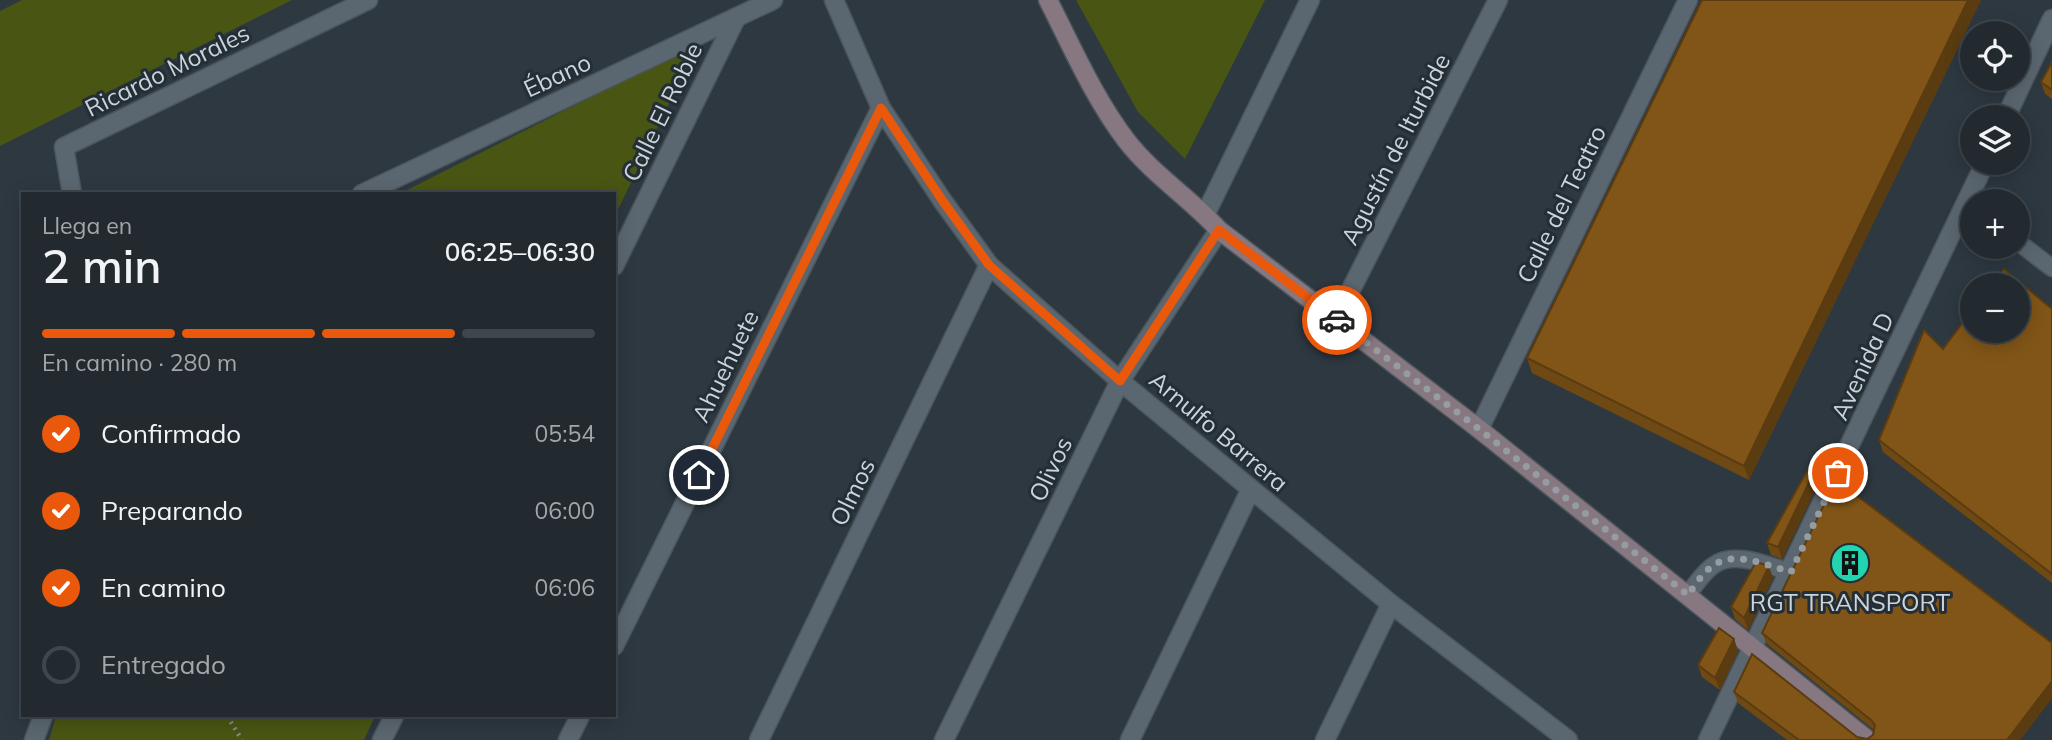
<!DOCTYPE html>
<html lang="es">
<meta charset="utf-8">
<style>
:root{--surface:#222a30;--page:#2e363c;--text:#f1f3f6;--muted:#a2a7ab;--line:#3f464c;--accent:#ea580c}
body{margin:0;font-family:Mulish,sans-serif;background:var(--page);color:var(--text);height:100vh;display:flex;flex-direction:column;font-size:26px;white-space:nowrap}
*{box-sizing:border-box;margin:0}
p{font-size:23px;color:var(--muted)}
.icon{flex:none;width:38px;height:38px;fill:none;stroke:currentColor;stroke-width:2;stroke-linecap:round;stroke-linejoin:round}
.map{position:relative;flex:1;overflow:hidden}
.sheet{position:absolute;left:21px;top:192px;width:595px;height:525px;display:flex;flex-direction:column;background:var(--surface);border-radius:0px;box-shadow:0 4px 18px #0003,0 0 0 2px var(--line)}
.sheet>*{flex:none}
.tools{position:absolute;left:1960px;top:21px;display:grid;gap:14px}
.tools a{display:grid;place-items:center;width:70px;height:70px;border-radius:50%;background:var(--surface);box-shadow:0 4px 18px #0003,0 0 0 2px var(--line);font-size:35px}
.pin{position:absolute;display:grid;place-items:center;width:60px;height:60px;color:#fff;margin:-30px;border:4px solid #fff;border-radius:50%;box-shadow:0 2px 7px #0007}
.courier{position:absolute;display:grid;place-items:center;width:70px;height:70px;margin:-35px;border:5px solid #ea580c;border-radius:50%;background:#fff;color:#222;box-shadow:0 2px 9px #0007}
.head em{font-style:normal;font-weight:600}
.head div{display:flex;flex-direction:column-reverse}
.head{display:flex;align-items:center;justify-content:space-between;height:119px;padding:0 21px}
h1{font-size:46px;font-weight:600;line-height:52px}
.bar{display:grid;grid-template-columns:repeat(4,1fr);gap:10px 7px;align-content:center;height:84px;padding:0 21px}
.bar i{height:9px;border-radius:5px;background:var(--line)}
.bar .current{background:var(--accent)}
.bar p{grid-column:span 4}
ol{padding:0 21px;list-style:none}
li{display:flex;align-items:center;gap:21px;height:77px}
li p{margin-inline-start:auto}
li .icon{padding:7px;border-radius:50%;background:var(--accent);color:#fff;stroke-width:4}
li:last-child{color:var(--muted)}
li i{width:38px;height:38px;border:4px solid var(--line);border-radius:50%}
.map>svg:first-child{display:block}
.green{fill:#495512}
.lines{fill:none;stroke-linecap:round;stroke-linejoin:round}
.lane-casing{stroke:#4c555c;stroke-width:19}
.street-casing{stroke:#4c555c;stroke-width:21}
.secondary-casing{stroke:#4c555c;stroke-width:21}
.path{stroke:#818a90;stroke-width:4.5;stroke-dasharray:2 5;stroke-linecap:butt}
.lane{stroke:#5b6770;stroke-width:16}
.street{stroke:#5b6770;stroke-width:18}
.secondary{stroke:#877781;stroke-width:18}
.wall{fill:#6f4914}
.shaded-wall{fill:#5a3c10}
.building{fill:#815517;stroke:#5a3c10;stroke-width:2}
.done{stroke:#959da3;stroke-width:7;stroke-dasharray:0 12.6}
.route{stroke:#ea580c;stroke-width:9}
.labels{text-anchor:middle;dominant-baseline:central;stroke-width:6;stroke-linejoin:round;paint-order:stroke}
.street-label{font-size:24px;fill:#cdd4d9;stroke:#232e36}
.poi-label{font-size:24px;fill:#cdd4d9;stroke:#232e36}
</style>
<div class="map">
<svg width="2052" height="740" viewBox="0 0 2052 740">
<rect width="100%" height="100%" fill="#2d3840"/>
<g class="green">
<polygon points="22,0 292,0 0,146 0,11"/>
<polygon points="1076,0 1265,0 1185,159 1138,112"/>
<polygon points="698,43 614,218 614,194 399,194"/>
<polygon points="56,716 375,716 364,740 49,740"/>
</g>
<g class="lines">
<g class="lane-casing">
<g id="lane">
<polyline points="2018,242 2052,268"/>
<path d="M1687 595C1695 586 1703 572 1714 565 1735 550 1768 566 1791 572"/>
</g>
</g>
<g class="street-casing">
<g id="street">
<polyline points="834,0 881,108 942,200 989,265 1120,381 1251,489 1391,604 1568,740"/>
<polyline points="2006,117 2052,19"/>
<polyline points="72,194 64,147 368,0"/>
<polyline points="362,194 773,0"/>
<polyline points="1205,215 1310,0"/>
<polyline points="614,266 736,18"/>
<polyline points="1336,319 1498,0"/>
<polyline points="1479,429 1688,0"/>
<polyline points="614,646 881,108"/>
<polyline points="34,740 43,716"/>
<polyline points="382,740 394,716"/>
<polyline points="568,740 580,716"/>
<polyline points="759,740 989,265"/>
<polyline points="944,740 1120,381 1219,230"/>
<polyline points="1130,740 1251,489"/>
<polyline points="1325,740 1391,604"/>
<polyline points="1708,740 1985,163"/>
</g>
</g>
<g class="secondary-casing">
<path id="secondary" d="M1048 0C1072 47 1094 98 1126 140 1153 175 1190 198 1219 230L1479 429 1868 740"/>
</g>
<polyline class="path" points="227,716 242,740"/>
<use href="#lane" class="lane"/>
<use href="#street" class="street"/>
<use href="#secondary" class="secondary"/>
</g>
<g class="wall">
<polygon points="1702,0 1981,0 1749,480 1532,373 1527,358"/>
<polygon points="2052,62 2052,99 2045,94 2041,82"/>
<polygon points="2052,309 2052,583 1883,452 1879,440 1943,349"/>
<polygon points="1817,466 1821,478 1782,559 1771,555 1767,543"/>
<polygon points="1773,578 1748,630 1735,619 1731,607"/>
<polygon points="1762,633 2052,698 2020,740 1787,740 1738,703 1734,692 1857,737 1867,739 1873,735 1874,730 1767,644"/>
<polygon points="1734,639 1738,651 1720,690 1702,677 1698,665"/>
</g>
<g class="shaded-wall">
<polygon points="1968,0 1981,0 1749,480 1744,466"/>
<polygon points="1817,466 1821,478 1782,559 1778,547"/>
<polygon points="1769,566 1773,578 1748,630 1744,618"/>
<polygon points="1734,639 1738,651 1720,690 1715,678"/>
<polygon points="2052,681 2052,698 2020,740 2007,740"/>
</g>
<g class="building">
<polygon points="1702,0 1968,0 1744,466 1527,358"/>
<polygon points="2052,62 2052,90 2041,82"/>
<polygon points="2004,269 2052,309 2052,574 1879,440 1924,330 1943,349 1972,310 1972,331 2018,331 2018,285 1991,285"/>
<polygon points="1812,462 1817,466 1778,547 1767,543"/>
<polygon points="1836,480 2052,643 2052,681 2007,740 1799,740 1734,692 1752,654 1857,737 1867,739 1873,735 1875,725 1871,720 1762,633"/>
<polygon points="1756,562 1769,566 1744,618 1731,607"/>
<polygon points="1719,628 1734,639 1715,678 1698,665"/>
</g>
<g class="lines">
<path class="done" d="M1337 320 1479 429 1688 595C1695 585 1703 572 1714 565 1735 550 1768 566 1791 572L1838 473"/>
<polyline class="route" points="699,475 881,108 942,200 989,265 1120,381 1219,230 1337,320"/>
</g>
<defs>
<g id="building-disc" transform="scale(2.0125)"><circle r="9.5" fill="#22d5af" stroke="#232e36"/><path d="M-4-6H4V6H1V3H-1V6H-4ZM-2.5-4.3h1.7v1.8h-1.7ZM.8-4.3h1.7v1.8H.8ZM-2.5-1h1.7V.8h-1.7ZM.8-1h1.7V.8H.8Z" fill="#111"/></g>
</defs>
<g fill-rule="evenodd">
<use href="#building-disc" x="1850" y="563"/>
</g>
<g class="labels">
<g class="street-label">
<text transform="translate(167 70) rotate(-26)">Ricardo Morales</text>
<text transform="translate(557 75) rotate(-25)">Ébano</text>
<text transform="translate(662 112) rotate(-64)">Calle El Roble</text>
<text transform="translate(1395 149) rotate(-63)">Agustín de Iturbide</text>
<text transform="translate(1561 204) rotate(-64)">Calle del Teatro</text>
<text transform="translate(725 366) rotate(-64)">Ahuehuete</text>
<text transform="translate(1862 366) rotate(-65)">Avenida D</text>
<text transform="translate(1219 431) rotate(40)">Arnulfo Barrera</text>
<text transform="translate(1050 469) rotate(-64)">Olivos</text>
<text transform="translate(852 492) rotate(-64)">Olmos</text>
</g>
<g class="poi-label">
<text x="1850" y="602">RGT TRANSPORT</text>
</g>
</g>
</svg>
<div class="tools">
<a><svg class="icon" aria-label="locate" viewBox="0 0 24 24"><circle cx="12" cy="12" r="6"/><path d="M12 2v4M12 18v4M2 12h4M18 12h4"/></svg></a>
<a><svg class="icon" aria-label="layers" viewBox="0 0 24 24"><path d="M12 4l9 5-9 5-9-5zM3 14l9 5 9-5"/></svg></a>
<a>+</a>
<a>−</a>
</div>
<div class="pin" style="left:1838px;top:473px;background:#ea580c"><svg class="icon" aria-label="bag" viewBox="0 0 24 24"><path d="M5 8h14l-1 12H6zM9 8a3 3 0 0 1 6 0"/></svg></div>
<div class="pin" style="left:699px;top:475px;background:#1f2937"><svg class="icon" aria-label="home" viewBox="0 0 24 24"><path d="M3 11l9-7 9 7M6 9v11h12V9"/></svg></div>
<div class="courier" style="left:1337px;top:320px"><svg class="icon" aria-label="car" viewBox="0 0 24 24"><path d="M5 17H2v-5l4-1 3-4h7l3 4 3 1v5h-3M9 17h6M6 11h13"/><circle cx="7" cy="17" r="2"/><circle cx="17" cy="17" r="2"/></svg></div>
<section class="sheet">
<div class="head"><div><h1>2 min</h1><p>Llega en</p></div><em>06:25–06:30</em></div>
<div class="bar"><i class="current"></i><i class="current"></i><i class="current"></i><i></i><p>En camino · 280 m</p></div>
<ol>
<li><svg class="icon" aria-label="check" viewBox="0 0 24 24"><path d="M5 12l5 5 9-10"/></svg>Confirmado<p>05:54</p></li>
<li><svg class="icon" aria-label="check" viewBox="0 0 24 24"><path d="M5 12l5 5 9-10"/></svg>Preparando<p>06:00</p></li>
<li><svg class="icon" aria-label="check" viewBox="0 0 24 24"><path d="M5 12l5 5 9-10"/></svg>En camino<p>06:06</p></li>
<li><i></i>Entregado</li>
</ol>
</section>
</div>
